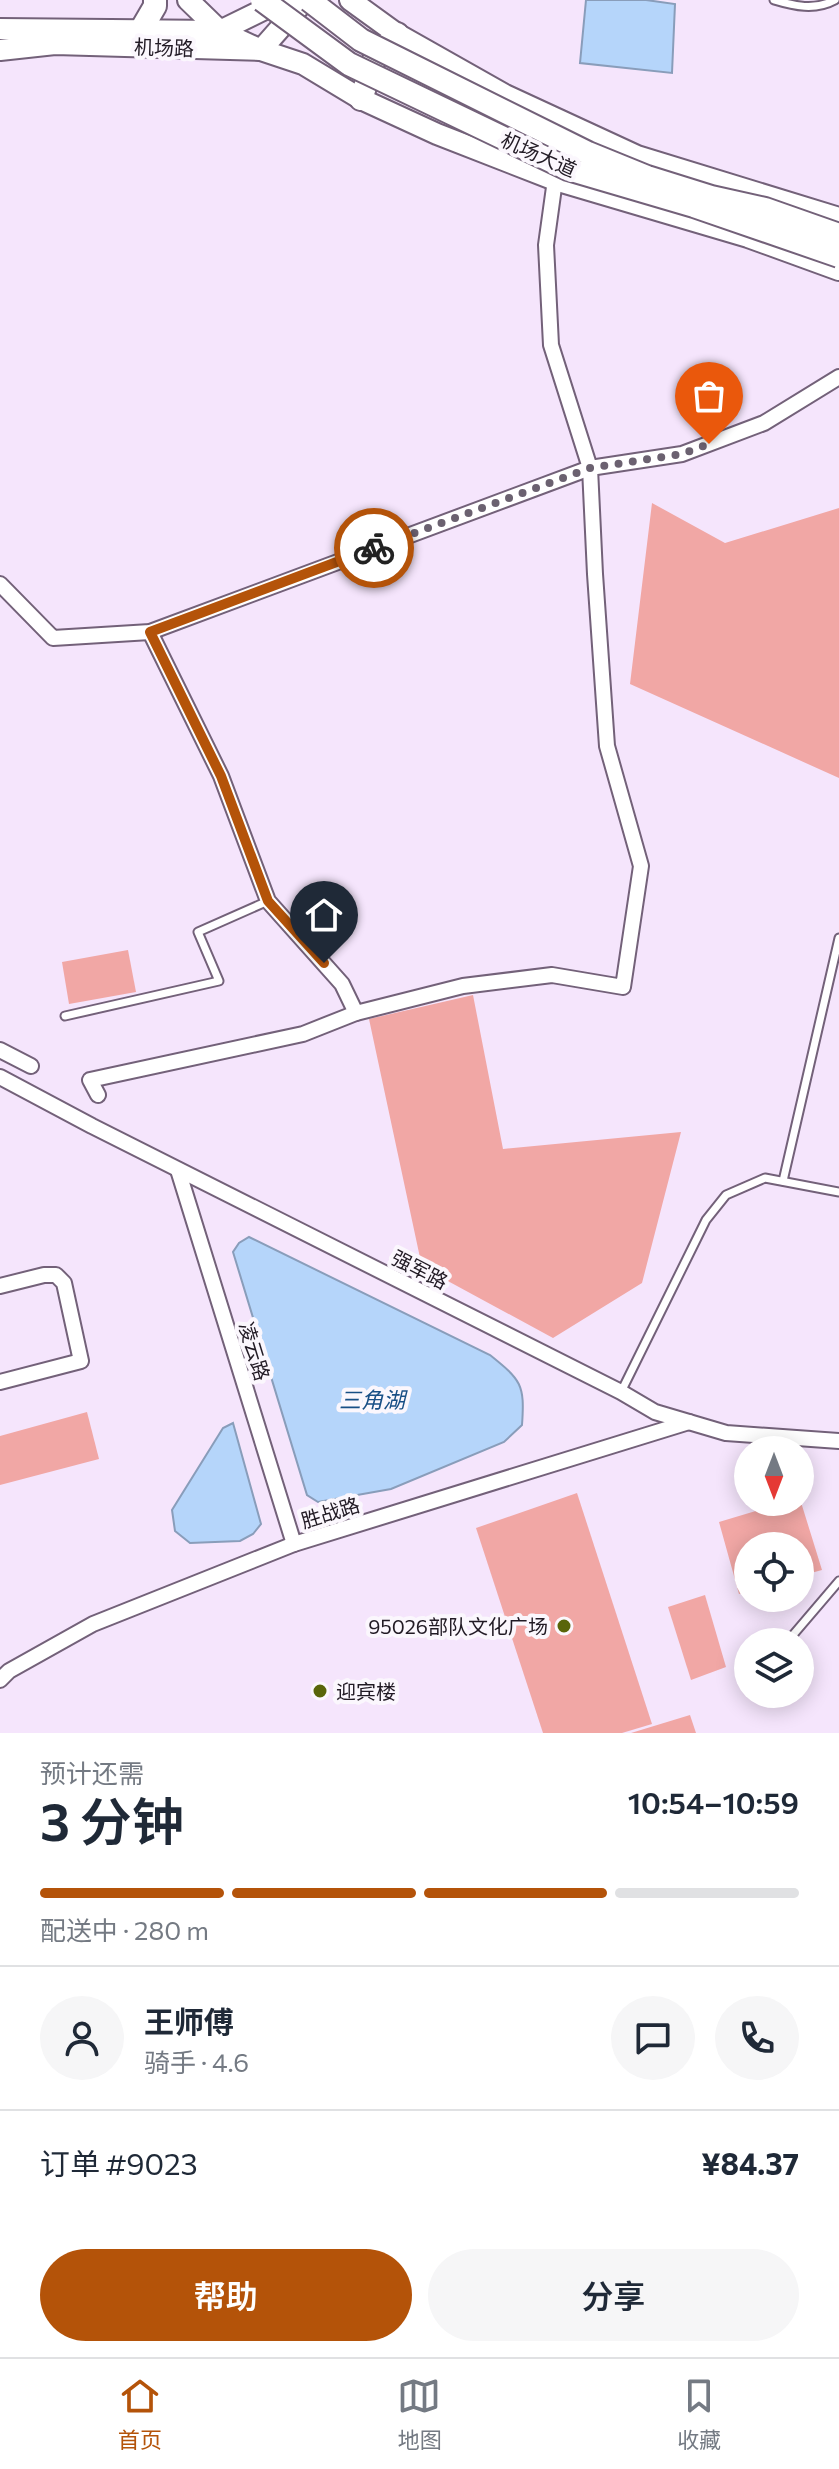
<!DOCTYPE html>
<html lang="zh">
<meta charset="utf-8">
<style>
:root{--surface:#fff;--page:#f6f6f7;--text:#1f2937;--muted:#747a83;--line:#e0e1e3;--accent:#b45309}
body{margin:0;font-family:Commissioner,"Noto Sans SC",sans-serif;background:var(--page);color:var(--text);height:100vh;display:flex;flex-direction:column;font-size:30px;white-space:nowrap}
*{box-sizing:border-box;margin:0}
p{font-size:26px;color:var(--muted)}
.icon{flex:none;width:44px;height:44px;fill:none;stroke:currentColor;stroke-width:2;stroke-linecap:round;stroke-linejoin:round}
.map{position:relative;height:1733px;overflow:hidden}
.details{display:flex;flex-direction:column;background:var(--surface);flex:1}
.details>*{flex:none}
.needle{width:52px;rotate:180deg}
.buttons{position:absolute;left:734px;top:1436px;display:grid;gap:16px}
.buttons a{display:grid;place-items:center;width:80px;height:80px;border-radius:50%;background:var(--surface);box-shadow:0 4px 20px #0003;font-size:40px}
.pin{position:absolute;display:grid;place-items:center;width:68px;height:68px;color:#fff;margin:-82px -34px;border-radius:50% 50% 50% 0;rotate:-45deg;box-shadow:0 0 8px #0007}
.pin .icon{rotate:45deg}
.courier{position:absolute;display:grid;place-items:center;width:80px;height:80px;margin:-40px;border:6px solid #b45309;border-radius:50%;background:#fff;color:#222;box-shadow:0 2px 10px #0007}
.summary em{font-style:normal;font-weight:600}
.summary div{display:flex;flex-direction:column-reverse}
.summary{display:flex;align-items:center;justify-content:space-between;height:136px;padding:0 40px}
h1{font-size:52px;font-weight:600;line-height:60px}
.bar{display:grid;grid-template-columns:repeat(4,1fr);gap:12px 8px;align-content:center;height:96px;padding:0 40px}
.bar i{height:10px;border-radius:6px;background:var(--line)}
.bar .on{background:var(--accent)}
.bar p{grid-column:span 4}
.line{display:flex;align-items:center;gap:20px;padding:0 40px;border-top:2px solid var(--line)}
.line div{flex:1}
.round{display:grid;place-items:center;flex:none;width:84px;height:84px;border-radius:42px;background:var(--page)}
.cta{display:flex;gap:16px;margin-top:auto;padding:16px 40px}
.cta a{flex:1;height:92px;border-radius:48px;background:var(--accent);color:#fff;font-size:32px;font-weight:600;line-height:92px;text-align:center}
.cta a+a{background:var(--page);color:var(--text)}
.menu{display:flex;justify-content:space-around;align-items:center;height:112px;border-top:2px solid var(--line);background:var(--surface);font-size:22px;color:var(--muted)}
.menu a{display:grid;justify-items:center;gap:4px}
.menu .on{color:var(--accent)}
.map>svg:first-child{display:block}
.green{fill:#f1a7a5}
.water{fill:#b5d5fa;stroke:#899dba;stroke-width:2}
.lines{fill:none;stroke-linecap:round;stroke-linejoin:round}
.lane-casing{stroke:#736179;stroke-width:11}
.street-casing{stroke:#736179;stroke-width:18}
.secondary-casing{stroke:#736179;stroke-width:24}
.primary-casing{stroke:#736179;stroke-width:26}
.lane{stroke:#fff;stroke-width:7}
.street{stroke:#fff;stroke-width:14}
.secondary{stroke:#fff;stroke-width:20}
.primary{stroke:#fff;stroke-width:22}
.primary-bridge-casing{stroke:#736179;stroke-width:26;stroke-linecap:butt}
.primary-bridge{stroke:#fff;stroke-width:22}
.done{stroke:#6b6170;stroke-width:8;stroke-dasharray:0 14.4}
.route{stroke:#b45309;stroke-width:10}
.poi-dot{fill:#59650a;stroke:#fbf7fd;stroke-width:3}
.labels{text-anchor:middle;dominant-baseline:central;stroke-width:8;stroke-linejoin:round;paint-order:stroke}
.street-label{font-size:20px;fill:#211a24;stroke:#fbf7fd}
.poi-label{font-size:20px;fill:#211a24;stroke:#fbf7fd;text-anchor:end}
.water-label{font-size:22px;font-style:italic;fill:#184f86;stroke:#fbf7fd}
</style>
<div class="map">
<svg width="839" height="1733" viewBox="0 0 839 1733">
<rect width="100%" height="100%" fill="#f5e5fc"/>
<g class="green">
<polygon points="652,503 725,543 839,508 839,778 630,684"/>
<polygon points="128,950 136,992 69,1004 62,962"/>
<polygon points="473,995 503,1149 681,1132 642,1283 553,1338 422,1267 369,1019"/>
<polygon points="87,1412 99,1459 0,1485 0,1436"/>
<polygon points="577,1493 652,1724 622,1733 543,1733 476,1528"/>
<polygon points="800,1499 822,1570 800,1576 800,1546 748,1546 748,1592 739,1594 719,1522 786,1502 800,1502"/>
<polygon points="705,1595 726,1667 691,1680 668,1607"/>
<polygon points="690,1715 696,1733 631,1733"/>
</g>
<g class="water">
<polygon points="586,0 646,0 675,4 672,73 580,63"/>
<path d="M249 1237 490 1355C521 1380 525 1384 522 1425L504 1442 391 1489 318 1502 307 1495 233 1252 239 1243Z"/>
<polygon points="233,1423 261,1524 253,1534 240,1541 190,1543 175,1531 172,1510 223,1428"/>
</g>
<g class="lines">
<g class="lane-casing">
<g id="lane">
<path d="M774 0C794 6 815 11 835 0"/>
<polyline points="65,1016 219,981 198,932 268,901"/>
<polyline points="783,1181 839,938"/>
<polyline points="621,1392 706,1220 726,1195 765,1178 839,1192"/>
<polyline points="787,1642 839,1581"/>
</g>
</g>
<g class="street-casing">
<g id="street">
<polyline points="0,584 53,638 150,632 590,468 682,454 764,423 839,377"/>
<polyline points="150,632 221,776 268,901 342,984 356,1013"/>
<polyline points="0,1050 31,1066"/>
<polyline points="0,1077 92,1126 621,1392 655,1412 726,1433 839,1441"/>
<polyline points="98,1095 90,1080 303,1034 356,1013 463,986 552,975 623,987 641,866 607,746 595,574 590,468 551,345 546,245 555,180"/>
<polyline points="178,1170 294,1544"/>
<polyline points="0,1286 44,1275 56,1275 64,1283 81,1361 0,1382"/>
<polyline points="0,1680 9,1671 93,1624 294,1544 689,1422"/>
</g>
</g>
<g class="secondary-casing">
<g id="secondary">
<polyline points="188,0 220,31 261,50 303,64 361,99 437,134 555,180 748,237 839,270"/>
<polyline points="350,0 397,34 505,95 637,156 839,218"/>
<polyline points="0,29 220,31 283,0"/>
<polyline points="0,50 55,44 261,50 305,0"/>
</g>
</g>
<g class="primary-casing">
<g id="primary">
<polyline points="141,30 155,6 155,0"/>
<polyline points="361,99 375,57 397,34"/>
</g>
</g>
<use href="#lane" class="lane"/>
<use href="#street" class="street"/>
<use href="#secondary" class="secondary"/>
<use href="#primary" class="primary"/>
<g class="primary-bridge-casing">
<g id="primary-bridge">
<polyline points="262,0 349,64 568,169 694,206 839,256"/>
<polyline points="309,0 361,40 588,153 647,177 711,197 765,209 839,235"/>
</g>
</g>
<use href="#primary-bridge" class="primary-bridge"/>
</g>
<g class="lines">
<polyline class="done" points="374,548 590,468 682,454 709,444"/>
<polyline class="route" points="324,963 268,901 221,776 150,632 374,548"/>
</g>
<g class="poi-dot">
<circle cx="564" cy="1626" r="8"/>
<circle cx="320" cy="1691" r="8"/>
</g>
<g class="labels">
<g class="street-label">
<text transform="translate(164 47) rotate(2)">机场路</text>
<text transform="translate(539 154) rotate(24)">机场大道</text>
<text transform="translate(420 1269) rotate(27)">强军路</text>
<text transform="translate(255 1351) rotate(73)">凌云路</text>
<text transform="translate(330 1512) rotate(-17)">胜战路</text>
</g>
<g class="poi-label">
<text x="548" y="1626">95026部队文化广场</text>
<text x="336" y="1691" text-anchor="start">迎宾楼</text>
</g>
<g class="water-label">
<text x="372" y="1399">三角湖</text>
</g>
</g>
</svg>
<div class="buttons">
<a><svg class="needle" viewBox="-14 -14 28 28"><path d="M0-13l5 13h-10z" fill="#e53935"/><path d="M0 13l5-13h-10z" fill="#747a83"/></svg></a>
<a><svg class="icon" aria-label="locate" viewBox="0 0 24 24"><circle cx="12" cy="12" r="6"/><path d="M12 2v4M12 18v4M2 12h4M18 12h4"/></svg></a>
<a><svg class="icon" aria-label="layers" viewBox="0 0 24 24"><path d="M12 4l9 5-9 5-9-5zM3 14l9 5 9-5"/></svg></a>
</div>
<div class="pin" style="left:709px;top:444px;background:#ea580c"><svg class="icon" aria-label="bag" viewBox="0 0 24 24"><path d="M5 8h14l-1 12H6zM9 8a3 3 0 0 1 6 0"/></svg></div>
<div class="pin" style="left:324px;top:963px;background:#1f2937"><svg class="icon" aria-label="home" viewBox="0 0 24 24"><path d="M3 11l9-7 9 7M6 9v11h12V9"/></svg></div>
<div class="courier" style="left:374px;top:548px"><svg class="icon" aria-label="bike" viewBox="0 0 24 24"><circle cx="6" cy="16" r="4"/><circle cx="18" cy="16" r="4"/><path d="M6 16l4-8h5l3 8M10 8l3 8H6M13 5h3"/></svg></div>
</div>
<section class="details">
<div class="summary"><div><h1>3 分钟</h1><p>预计还需</p></div><em>10:54–10:59</em></div>
<div class="bar"><i class="on"></i><i class="on"></i><i class="on"></i><i></i><p>配送中 · 280 m</p></div>
<div class="line" style="height:144px"><a class="round"><svg class="icon" aria-label="person" viewBox="0 0 24 24"><circle cx="12" cy="8" r="4"/><path d="M4 21q1-7 8-7t8 7"/></svg></a><div><b>王师傅</b><p>骑手 · 4.6</p></div><a class="round"><svg class="icon" aria-label="chat" viewBox="0 0 24 24"><path d="M4 5h16v11H9l-5 4z"/></svg></a><a class="round"><svg class="icon" aria-label="phone" viewBox="0 0 24 24"><path d="M5 4h4l2 5-3 2q2 4 5 5l2-3 5 2v4C11 20 4 13 5 4z"/></svg></a></div>
<div class="line" style="height:104px"><div>订单 #9023</div><b>¥84.37</b></div>
<div class="cta"><a>帮助</a><a>分享</a></div>
</section>
<nav class="menu">
<a class="on"><svg class="icon" aria-label="home" viewBox="0 0 24 24"><path d="M3 11l9-7 9 7M6 9v11h12V9"/></svg>首页</a>
<a><svg class="icon" aria-label="map" viewBox="0 0 24 24"><path d="M3 6l6-2 6 2 6-2v14l-6 2-6-2-6 2zM9 4v14M15 6v14"/></svg>地图</a>
<a><svg class="icon" aria-label="saved" viewBox="0 0 24 24"><path d="M7 4h10v16l-5-4-5 4z"/></svg>收藏</a>
</nav>
